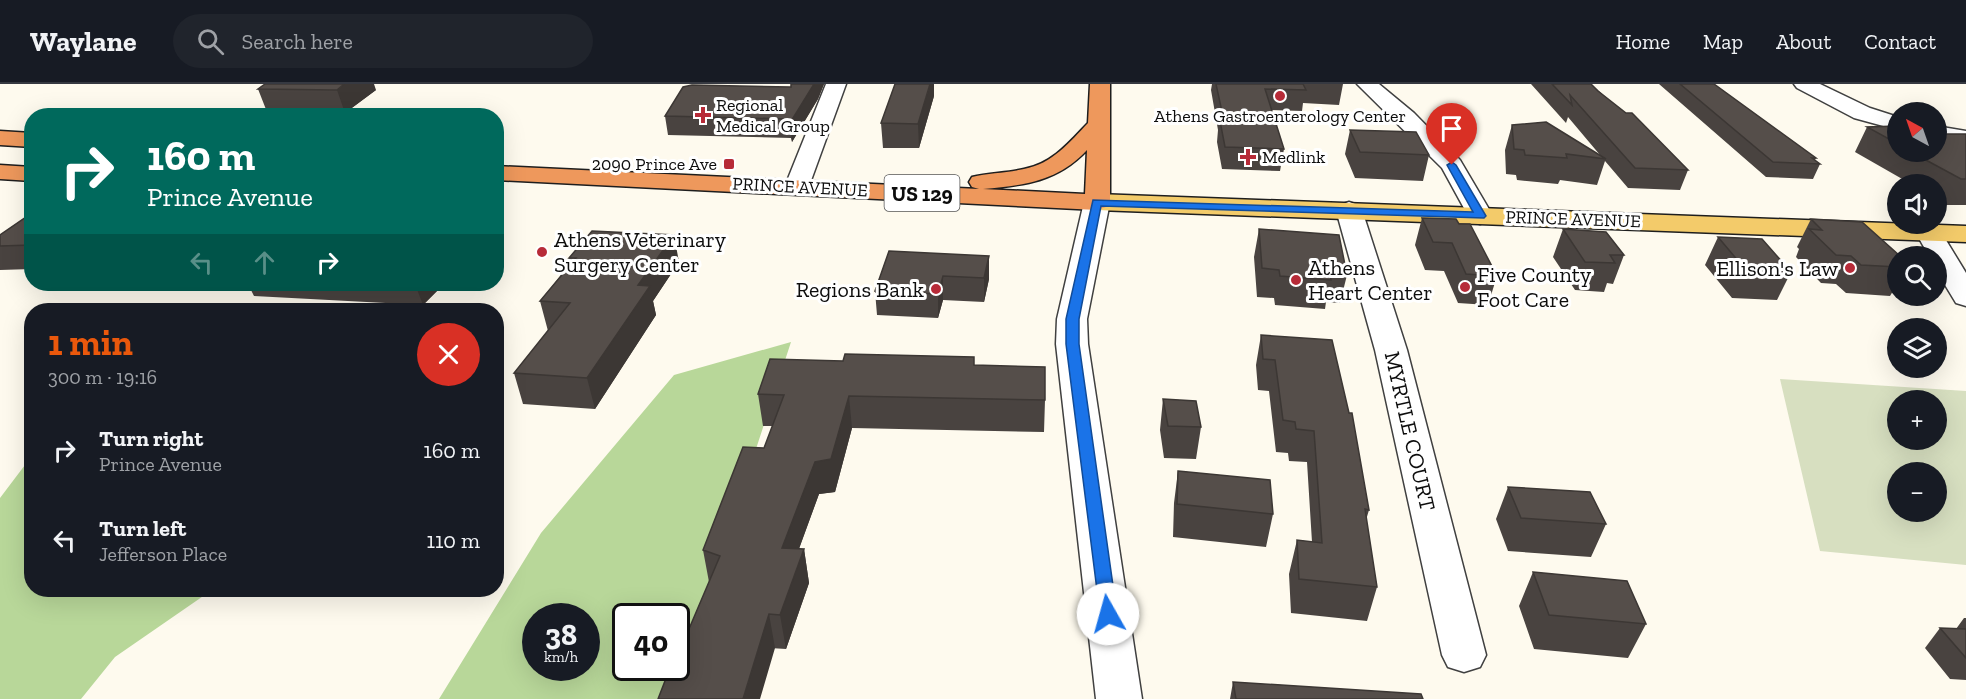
<!DOCTYPE html>
<html lang="en">
<head>
<meta charset="utf-8">
<style>
	:root { --surface:#171b24; --page:#20242c; --text:#f1f3f6; --muted:#9ea1a6; --line:#363941; --accent:#ea580c }
	body { margin:0; font-family:"Zilla Slab",serif; background:var(--page); color:var(--text); height:100vh; display:flex; flex-direction:column; font-size:22px; white-space:nowrap }
	* { box-sizing:border-box; margin:0 }
	p { font-size:20px; color:var(--muted) }
	.icon { flex:none; width:33px; height:33px; fill:none; stroke:currentColor; stroke-width:2; stroke-linecap:round; stroke-linejoin:round }
	.map { position:relative; flex:1; overflow:hidden }
	.side { position:absolute; left:24px; top:219px; width:480px; height:294px; display:flex; flex-direction:column; background:var(--surface); border-radius:24px; box-shadow:0 6px 24px #0002 }
	.side>* { flex:none }
	.top-card { position:absolute; left:24px; top:24px; width:480px; height:183px; border-radius:24px; box-shadow:0 6px 24px #0002; background:#00695c; color:#fff; overflow:hidden }
	.needle { width:39px; rotate:320deg }
	.buttons { position:absolute; left:1887px; top:18px; display:grid; gap:12px }
	.buttons a { display:grid; place-items:center; width:60px; height:60px; border-radius:50%; background:var(--surface); box-shadow:0 6px 24px #0002; font-size:30px }
	.speed { position:absolute; left:522px; top:519px; display:flex; gap:12px; font-size:30px; font-weight:700; text-align:center }
	.speed>* { display:grid; place-content:center; width:78px; height:78px; border-radius:50%; background:var(--surface); box-shadow:0 6px 24px #0002; line-height:1 }
	.speed small { font-size:15px; font-weight:400 }
	.speed .limit { border:3px solid #111; border-radius:9px; background:#fff; color:#111 }
	.pin { position:absolute; display:grid; place-items:center; width:51px; height:51px; color:#fff; margin:-62px -26px; border-radius:50% 50% 50% 0; rotate:-45deg; box-shadow:0 0 6px #0007 }
	.pin .icon { rotate:45deg }
	.me { position:absolute; width:66px; margin:-33px; rotate:353deg; stroke-linejoin:round; filter:drop-shadow(0 0 4px #0008) }
	.turn { display:flex; align-items:center; gap:21px; height:126px; padding:0 24px; font-size:27px }
	.turn .icon { width:78px; height:78px; stroke-width:2.5 }
	.turn b { display:block; font-size:42px; line-height:51px }
	.lanes { display:flex; align-items:center; height:57px; padding:0 24px; background:#0003; justify-content:center; gap:30px; direction:ltr }
	.lanes .off { opacity:.35 }
	.round { display:grid; place-items:center; flex:none; width:63px; height:63px; border-radius:32px; background:var(--page) }
	.headline { display:flex; align-items:center; justify-content:space-between; height:102px; padding:0 24px }
	h1 { font-size:36px; font-weight:700; line-height:45px; color:var(--accent) }
	ul { padding:0; list-style:none }
	li { display:flex; align-items:center; gap:18px; height:90px; padding:0 24px }
	li div { flex:1 }
	li b { display:block; font-size:22px }
	li em { font-style:normal }
	header { display:flex; align-items:center; gap:36px; box-sizing:border-box; height:84px; padding:0 30px; background:var(--surface); border-bottom:2px solid var(--line) }
	header strong { font-size:28px }
	nav { display:flex; gap:33px; margin-inline-start:auto; font-size:21px }
	.search { width:420px; height:54px; background:var(--page); display:flex; align-items:center; gap:15px; box-sizing:border-box; padding:0 21px; border-radius:33px; color:var(--muted); font-size:22px }
	.map>svg:first-child { display:block }
</style>
</head>
<body>
<header>
<strong>Waylane</strong>
<div class="search"><svg class="icon" aria-label="search" viewBox="0 0 24 24"><circle cx="10" cy="10" r="6"/><path d="M15 15l6 6"/></svg>Search here</div>
<nav><a>Home</a><a>Map</a><a>About</a><a>Contact</a></nav>
</header>
<div class="map">
<svg width="1966" height="615" viewBox="0 0 1966 615">
	<rect width="100%" height="100%" fill="#fefaee"/>
	<path fill="#b8d799" fill-rule="evenodd" d="M791,258L674,615H439L541,449L674,291ZM536,532H586V584H536ZM626,532H676V584H626Z
		M31,373L32,506H212L115,573L81,615H0V414Z"/>
	<path fill="#d7dfc0" fill-rule="evenodd" d="M1780,295L1966,307V481L1820,467ZM1936,316V356H1898V316ZM1936,388V428H1898V388Z"/>
	<g fill="none" stroke-linecap="round" stroke-linejoin="round">
		<g stroke="#404040" stroke-width="3">
			<path id="minor" d="M826,0H846L809,102L806,107L797,109L788,107L785,102Z
				M1357,0H1379L1414,29L1460,76L1493,132L1489,137L1480,140L1471,137L1442,84Z
				M1794,0H1820L1870,24L1898,33V46L1854,34L1797,4Z
				M1936,42L1966,47V61L1936,56Z
				M1097,110L1106,113L1110,118L1087,235L1088,260L1142,615H1096L1056,260L1057,235L1084,118L1088,113Z
				M1349,118L1358,121L1362,126L1407,266L1486,571L1480,583L1464,588L1448,583L1442,571L1375,266L1336,126L1340,121Z
				M1929,141L1938,143L1966,189V222L1956,219L1936,186V172H1929L1916,149L1920,143Z"/>
		</g>
		<g stroke="#1e1e1e" stroke-width="3">
			<path id="major" d="M1097,110L1966,142V158L1097,126L1088,123L1084,118L1088,113Z"/>
		</g>
		<g stroke="#1e1e1e" stroke-width="3">
			<path id="highway" d="M1090,0H1110V118L1106,123L1097,126L496,96V82L979,105L972,103L969,98L972,93C989,89 1007,89 1024,85C1052,80 1070,58 1088,39ZM1087,66L1085,110L983,105C1025,101 1057,98 1087,66Z
				M0,47L32,49V63L0,61Z
				M0,81L32,83V97L0,95Z"/>
		</g>
		<use href="#minor" fill="#fff" fill-rule="evenodd"/>
		<use href="#major" fill="#f3cb6a" fill-rule="evenodd"/>
		<use href="#highway" fill="#ee985c" fill-rule="evenodd"/>
	</g>
	<path fill="#494340" d="M791,0H824L818,15L792,58L791,54L668,51L665,32L791,3Z
		M1212,0H1343L1339,21L1303,19L1302,27L1271,26L1284,65L1280,87L1222,85L1217,58L1218,46L1211,6Z
		M1531,0H1591L1688,86L1680,106L1628,104L1605,77L1597,101L1560,96L1558,100L1517,96L1516,91L1506,90L1505,66L1512,41L1600,71L1568,33L1566,39Z
		M1659,0H1714L1816,74L1815,76L1820,80L1813,95L1766,93Z
		M258,5L376,6L345,29L267,28Z
		M934,12L919,64H883L881,39Z
		M1898,42V68H1936L1939,50H1966V121H1946L1936,116V100H1911L1855,68L1867,43Z
		M1350,46L1429,71L1423,97L1355,94L1345,70Z
		M32,129V185L0,186V151Z
		M1422,134L1459,140L1497,192L1488,221L1458,219L1444,187L1425,186L1415,161Z
		M1811,135L1898,172V199L1890,212L1846,209L1836,200L1821,199L1796,173L1799,165L1797,163Z
		M1259,145L1347,191L1340,219L1326,218L1325,225L1275,221L1274,214L1257,213L1254,173Z
		M1563,145L1624,171L1613,200L1607,199L1604,208L1575,206L1553,173Z
		M1718,153L1791,188L1777,216L1732,214L1705,181Z
		M889,167L989,195L984,218L943,216L938,234L877,231L875,207Z
		M569,174L679,178L653,217L656,231L595,325L523,320L514,289L548,247L540,217L570,180Z
		M248,200H444L423,221L254,212Z
		M1261,251L1369,426L1366,436L1377,503L1367,537L1291,529L1289,490L1297,456L1312,458L1307,378L1289,377L1288,369L1276,368L1269,307L1258,306L1256,281Z
		M974,281L1045,316L1044,348L852,344L835,408L819,410L799,465H804L809,499L786,565L683,559L709,498L703,466L764,364L773,342H763L758,310Z
		M1163,315L1201,343L1196,375L1164,374L1160,346Z
		M1178,387L1273,430L1266,463L1173,453L1174,419Z
		M1508,403L1606,440L1591,473L1508,467L1496,435Z
		M1533,488L1646,540L1628,574L1534,565L1519,522Z
		M1964,534H1966V596L1950,595L1925,564L1940,544L1956,545Z
		M1233,598L1423,615H1230Z"/>
	<path fill="#3c3734" d="M344,0H374L376,6L345,29L337,6Z
		M814,0H824L818,15L792,58L790,39Z
		M930,0H934V12L919,64L918,40Z
		M674,151L679,178L653,217L656,231L595,325L587,294L638,201Z
		M989,172V195L984,218V194Z
		M943,192V216L938,234V210Z
		M415,200H444L423,221Z
		M849,312L852,344L835,408L819,410L787,497L782,464L815,378Z
		M804,465L809,499L786,565L780,531Z
		M769,530L775,564L760,615H743Z"/>
	<path fill="#554e4a" stroke="#3c3734" stroke-width="1.5" d="M265,0H344L337,6L258,5Z
		M791,0H814L790,39V35L665,32L683,3L692,1L791,3Z
		M895,0H930L918,40L881,39Z
		M1216,0H1303L1306,6L1265,5L1284,65L1225,63L1220,37H1224Z
		M1552,0H1591L1598,7L1626,29H1632L1688,86L1635,84L1570,11L1572,21Z
		M1680,0H1714L1816,74H1812L1820,80L1773,78Z
		M1546,38L1606,75L1566,70L1567,74L1525,71L1524,66L1514,65L1512,41Z
		M1898,42V60L1867,43Z
		M1350,46L1416,48L1429,71L1360,68Z
		M1936,49L1939,50H1966V95H1961L1911,68H1936Z
		M32,129V161L0,162V151Z
		M1422,134L1456,135L1459,140H1470L1497,192L1466,190L1452,159L1433,158Z
		M1811,135L1862,138L1900,172H1898V183L1861,181L1851,172L1836,171L1809,145L1822,146Z
		M1259,145L1339,151L1347,191L1330,189L1331,196L1280,192L1279,186L1262,184Z
		M1563,145L1606,148L1624,171H1610L1615,179L1585,178Z
		M592,147L674,151L638,201L650,202L587,294L514,289L570,219L540,217L576,174H569Z
		M1718,153L1762,155L1791,188L1745,185Z
		M889,167L989,172L984,194L943,192L938,210L875,207Z
		M1261,251L1332,256L1349,329H1352L1369,426L1365,425L1377,503L1299,495L1297,456L1322,459L1314,347L1296,345L1295,338L1283,336L1275,276L1263,275Z
		M845,270L974,273V281L1045,283V316L849,312L831,375L815,378L782,464L804,465L780,531L769,530L743,615H658L670,584H676V566L680,558L683,559L720,472L703,466L743,363L764,364L784,311L758,310L770,275L843,277Z
		M1163,315L1196,317L1201,343L1168,342Z
		M1178,387L1270,396L1273,430L1177,420Z
		M1508,403L1590,408L1606,440L1521,434Z
		M1533,488L1627,497L1646,540L1549,531Z
		M1940,544L1966,545V574Z
		M1233,598L1421,610L1423,615H1236Z"/>
	<path fill="#1a73e8" stroke="#114b97" stroke-width="1.5" d="M1452,78L1456,81L1486,132L1484,134L1101,122L1079,235V260L1117,530L1115,535L1108,537L1102,535L1100,530L1066,260V235L1093,116L1473,128L1447,81Z"/>
	<g fill="#b72b38" stroke="#fff" stroke-width="2">
		<circle cx="1280" cy="12" r="6"/>
		<path d="M700 22h6v6h6v6h-6v6h-6v-6h-6v-6h6z"/>
		<path d="M1245 64h6v6h6v6h-6v6h-6v-6h-6v-6h6z"/>
		<rect x="723" y="74" width="12" height="12" rx="3"/>
		<circle cx="542" cy="168" r="6"/>
		<circle cx="1850" cy="184" r="6"/>
		<circle cx="1296" cy="196" r="6"/>
		<circle cx="1465" cy="203" r="6"/>
		<circle cx="936" cy="205" r="6"/>
	</g>
	<g text-anchor="middle" dominant-baseline="central" stroke-width="6" stroke-linejoin="round" paint-order="stroke">
		<g font-size="18" fill="#0d0d0d" stroke="#fff" text-anchor="start">
			<text x="716" y="21">Regional<tspan x="716" dy="21">Medical Group</tspan></text>
			<text x="1280" y="32" text-anchor="middle">Athens Gastroenterology Center</text>
			<text x="1262" y="73">Medlink</text>
			<text x="717" y="80" text-anchor="end">2090 Prince Ave</text>
		</g>
		<g font-size="18" fill="#0d0d0d" stroke="#fff">
			<text transform="translate(800 103) rotate(3)">PRINCE AVENUE</text>
			<text transform="translate(1573 135) rotate(2)">PRINCE AVENUE</text>
		</g>
		<rect fill="#fff" stroke="#565656" stroke-width="1.5" x="884.5" y="91" width="75" height="36" rx="4.5"/>
		<g font-size="21" font-weight="bold" fill="#0d0d0d">
			<text x="922" y="109">US 129</text>
		</g>
		<g font-size="22" fill="#0d0d0d" stroke="#fff" text-anchor="start">
			<text x="554" y="155">Athens Veterinary<tspan x="554" dy="25">Surgery Center</tspan></text>
			<text x="1308" y="183">Athens<tspan x="1308" dy="25">Heart Center</tspan></text>
			<text x="1838" y="184" text-anchor="end">Ellison's Law</text>
			<text x="1477" y="190">Five County<tspan x="1477" dy="25">Foot Care</tspan></text>
			<text x="924" y="205" text-anchor="end">Regions Bank</text>
		</g>
		<g font-size="22" fill="#0d0d0d" stroke="#fff">
			<text transform="translate(1410 347) rotate(77)">MYRTLE COURT</text>
		</g>
	</g>
</svg>
<div class="buttons">
<a><svg class="needle" viewBox="-14 -14 28 28"><path d="M0-13l5 13h-10z" fill="#e53935"/><path d="M0 13l5-13h-10z" fill="#9ea1a6"/></svg></a>
<a><svg class="icon" aria-label="sound" viewBox="0 0 24 24"><path d="M4 9h4l5-4v14l-5-4H4zM17 9q2 3 0 6"/></svg></a>
<a><svg class="icon" aria-label="search" viewBox="0 0 24 24"><circle cx="10" cy="10" r="6"/><path d="M15 15l6 6"/></svg></a>
<a><svg class="icon" aria-label="layers" viewBox="0 0 24 24"><path d="M12 4l9 5-9 5-9-5zM3 14l9 5 9-5"/></svg></a>
<a>+</a>
<a>−</a>
</div>
<div class="speed"><div>38<small>km/h</small></div><div class="limit">40</div></div>
<div class="pin" style="left:1452px;top:81px;background:#d93025"><svg class="icon" aria-label="arrive" viewBox="0 0 24 24"><path d="M6 21V4h12l-3 4 3 4H6"/></svg></div>
<svg class="me" style="left:1108px;top:530px" viewBox="-20 -20 40 40"><circle r="19" fill="#fff"/><path d="M0-13L10 11 0 6-10 11z" fill="#1a73e8"/></svg>
<div class="top-card">
<div class="turn"><svg class="icon" aria-label="right" viewBox="0 0 24 24"><path d="M7 20v-9h11M14 6l5 5-5 5"/></svg><div><b>160 m</b>Prince Avenue</div></div>
<div class="lanes"><svg class="icon off" aria-label="left" viewBox="0 0 24 24"><path d="M17 20v-9H6M10 6l-5 5 5 5"/></svg><svg class="icon off" aria-label="ahead" viewBox="0 0 24 24"><path d="M12 20V5M6 11l6-6 6 6"/></svg><svg class="icon" aria-label="right" viewBox="0 0 24 24"><path d="M7 20v-9h11M14 6l5 5-5 5"/></svg></div>
</div>
<section class="side">
<div class="headline"><div><h1>1 min</h1><p>300 m · 19:16</p></div><a class="round" style="background:#d93025;color:#fff"><svg class="icon" aria-label="close" viewBox="0 0 24 24"><path d="M6 6l12 12M18 6L6 18"/></svg></a></div>
<ul>
<li><svg class="icon" aria-label="right" viewBox="0 0 24 24"><path d="M7 20v-9h11M14 6l5 5-5 5"/></svg><div><b>Turn right</b><p>Prince Avenue</p></div><em>160 m</em></li>
<li><svg class="icon" aria-label="left" viewBox="0 0 24 24"><path d="M17 20v-9H6M10 6l-5 5 5 5"/></svg><div><b>Turn left</b><p>Jefferson Place</p></div><em>110 m</em></li>
</ul>
</section>
</div>
</body>
</html>
